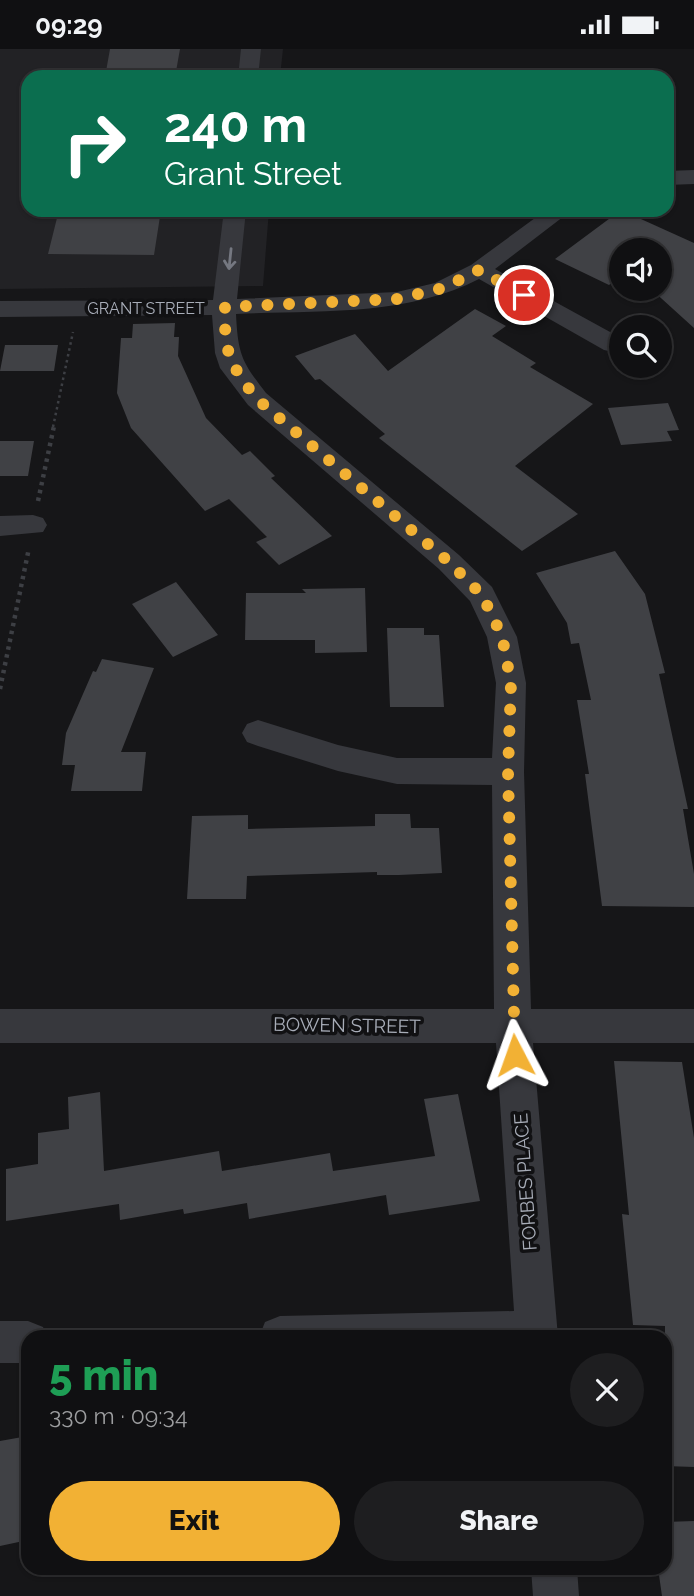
<!DOCTYPE html>
<html lang="en">
<head>
<meta charset="utf-8">
<style>
	:root { --surface:#101012; --page:#1e1e20; --text:#f1f3f6; --muted:#9c9d9f; --line:#303032; --accent:#f2b134 }
	body { margin:0; font-family:Raleway,sans-serif; background:var(--page); color:var(--text); height:100vh; display:flex; flex-direction:column; font-size:26px; white-space:nowrap }
	* { box-sizing:border-box; margin:0 }
	p { font-size:23px; color:var(--muted) }
	.icon { flex:none; width:38px; height:38px; fill:none; stroke:currentColor; stroke-width:2; stroke-linecap:round; stroke-linejoin:round }
	.map { position:relative; flex:1; overflow:hidden }
	.side { position:absolute; left:21px; top:1281px; width:651px; height:245px; display:flex; flex-direction:column; background:var(--surface); border-radius:21px; box-shadow:0 2px 5px #0004,0 0 0 2px var(--line) }
	.side>* { flex:none }
	.guide { position:absolute; left:21px; top:21px; width:653px; height:147px; border-radius:21px; box-shadow:0 2px 5px #0004,0 0 0 2px var(--line); background:#0b6e4f; color:#fff; overflow:hidden }
	.buttons { position:absolute; left:609px; top:189px; display:grid; gap:14px }
	.buttons a { display:grid; place-items:center; width:63px; height:63px; border-radius:50%; background:var(--surface); box-shadow:0 2px 5px #0004,0 0 0 2px var(--line); font-size:35px }
	.pin { position:absolute; display:grid; place-items:center; width:60px; height:60px; color:#fff; margin:-30px; border:4px solid #fff; border-radius:50%; box-shadow:0 2px 7px #0007 }
	.me { position:absolute; width:77px; margin:-38px; rotate:356deg; stroke-linejoin:round; filter:drop-shadow(0 0 5px #0008) }
	.turn { display:flex; align-items:center; gap:24px; height:147px; padding:0 28px; font-size:32px }
	.turn .icon { width:91px; height:91px; stroke-width:2.5 }
	.turn b { display:block; font-size:49px; line-height:60px }
	.round { display:grid; place-items:center; flex:none; width:74px; height:74px; border-radius:37px; background:var(--page) }
	.summary { display:flex; align-items:center; justify-content:space-between; height:119px; padding:0 28px }
	h1 { font-size:42px; font-weight:800; line-height:52px; color:#1e9e55 }
	.cta { display:flex; gap:14px; margin-top:auto; padding:14px 28px }
	.cta a { flex:1; height:80px; border-radius:42px; background:var(--accent); color:#111; font-size:28px; font-weight:800; line-height:80px; text-align:center }
	.cta a+a { background:var(--page); color:var(--text) }
	.status { display:flex; justify-content:space-between; align-items:center; height:49px; padding:0 35px; background:var(--surface); direction:ltr }
	.status svg { height:19px; fill:currentColor }
	.map>svg:first-child { display:block }
</style>
</head>
<body>
<div class="status"><b>09:29</b><svg viewBox="0 0 49 12"><path d="M0 12V9h3v3zM5 12V6h3v6zM10 12V3h3v9zM15 12V0h3v12zM26 1h20v11H26zM47 4h2v5h-2z"/></svg></div>
<div class="map">
<svg width="694" height="1547" viewBox="0 0 694 1547">
	<rect width="100%" height="100%" fill="#161618"/>
	<path fill="#222225" d="M0,0H283L280,28H28V161H269L263,237L0,240Z"/>
	<path fill="#404145" d="M110,0H180L175,28H105Z
		M59,161H161L154,206L48,205Z
		M621,161L694,194V279L651,240H660V201H621V226L609,236L555,210Z
		M475,260L506,277L492,287L536,314L530,318L593,355L515,417L578,465L522,502L379,389L385,385L320,330L315,331L295,307L355,285L388,322Z
		M175,274L174,288H179L178,307L206,369L242,406L250,402L275,427L271,429L332,487L279,516L256,493L267,488L229,450L205,462L131,379L117,344L121,289H132L133,275Z
		M5,296H58L54,322H0Z
		M668,354L679,381L667,382L672,392L621,396L608,359Z
		M0,392H34L28,427H0Z
		M615,502L645,545L665,624L659,625L688,760H683L694,825V858L602,857L585,725H589L577,651H591L579,594L571,595L567,574L536,524Z
		M176,533L218,586L173,608L132,555Z
		M365,539L367,603L315,604V591H245L246,544H306L302,540Z
		M387,579H424V586H439L444,658H390Z
		M102,610L154,619L121,703H146L142,742H71L75,716H62L66,684L93,622L96,623Z
		M375,765H410L411,779H439L442,824L399,826H377V823L247,827L246,850H187L192,767L248,766V780L375,777Z
		M614,1012L682,1013L694,1089V1418L665,1417V1277L633,1276L622,1165L629,1166Z
		M100,1043L104,1122L219,1102L222,1122L330,1104L333,1122L435,1107L424,1050L458,1045L480,1152L389,1166L386,1146L249,1170L247,1154L184,1165L183,1160L120,1171L119,1155L6,1172V1120L38,1115V1084L69,1080L68,1048Z
		M28,1387V1491L0,1497V1392Z
		M694,1472V1547H662L658,1519H665V1473Z"/>
	<g fill="none" stroke-linecap="round" stroke-linejoin="round">
		<path stroke="#3d3f44" stroke-width="2.5" stroke-dasharray="2.5 3.5" stroke-linecap="butt" d="M53,378L73,283"/>
		<path stroke="#3d3f44" stroke-width="4.5" stroke-dasharray="3.5 4.5" stroke-linecap="butt" d="M38,452L54,377
			M0,640L29,499"/>
		<path fill="#37383d" fill-rule="evenodd" d="M241,0H261L258,28H238Z
			M694,121V135L667,136V122Z
			M224,161H246L237,250L397,243L435,234L471,216L546,161H572L495,220L621,289V301L613,303L604,301L479,230C405,268 317,261 236,265C238,306 242,313 266,344L459,506L492,538L517,588L526,634L524,723L531,960H694V994H533L558,1288H259L265,1273L280,1267L514,1262L496,994H0V960H494L492,736L397,735L338,722L258,697L247,693L242,684L247,675L258,671L338,696L397,709H492L496,634L487,588L470,552L439,520L248,356L220,319L215,304L212,266L0,268V252L213,251Z
			M33,466L43,469L47,476L43,483L0,487V467Z
			M0,1272H28L43,1278L47,1288H28V1314H0Z
			M531,1519H577L579,1547H533Z"/>
	</g>
	<defs><path id="oneway-shaft" d="M-6 0H5M1.5-3L5.5 0L1.5 3" fill="none" stroke-width="1.6" stroke-linecap="round" stroke-linejoin="round" transform="scale(1.75)"/></defs>
	<use stroke="#757881" href="#oneway-shaft" transform="translate(230 210) rotate(96)"/>
	<g fill="none" stroke-linecap="round" stroke-linejoin="round">
		<path stroke="#f2b134" stroke-width="12" stroke-dasharray="0 21.6" d="M515,1006L508,723L511,634L502,587L482,546L449,513L257,350C229,314 224,304 225,258L397,250L443,239L479,221L524,246"/>
	</g>
	<g text-anchor="middle" dominant-baseline="central" stroke-width="7" stroke-linejoin="round" paint-order="stroke">
		<g font-size="16" fill="#a8adb8" stroke="#111113">
			<text x="146" y="259">GRANT STREET</text>
		</g>
		<g font-size="19" fill="#a8adb8" stroke="#111113">
			<text transform="translate(347 976) rotate(1)">BOWEN STREET</text>
			<text transform="translate(525 1133) rotate(-94)">FORBES PLACE</text>
		</g>
	</g>
</svg>
<div class="buttons">
<a><svg class="icon" aria-label="sound" viewBox="0 0 24 24"><path d="M4 9h4l5-4v14l-5-4H4zM17 9q2 3 0 6"/></svg></a>
<a><svg class="icon" aria-label="search" viewBox="0 0 24 24"><circle cx="10" cy="10" r="6"/><path d="M15 15l6 6"/></svg></a>
</div>
<div class="pin" style="left:524px;top:246px;background:#d93025"><svg class="icon" aria-label="arrive" viewBox="0 0 24 24"><path d="M6 21V4h12l-3 4 3 4H6"/></svg></div>
<svg class="me" style="left:515px;top:1006px" viewBox="-20 -20 40 40"><path d="M0-17L14 15 0 8-14 15z" fill="#f2b134" stroke="#fff" stroke-width="4"/></svg>
<div class="guide">
<div class="turn"><svg class="icon" aria-label="right" viewBox="0 0 24 24"><path d="M7 20v-9h11M14 6l5 5-5 5"/></svg><div><b>240 m</b>Grant Street</div></div>
</div>
<section class="side">
<div class="summary"><div><h1>5 min</h1><p>330 m · 09:34</p></div><a class="round"><svg class="icon" aria-label="close" viewBox="0 0 24 24"><path d="M6 6l12 12M18 6L6 18"/></svg></a></div>
<div class="cta"><a>Exit</a><a>Share</a></div>
</section>
</div>
</body>
</html>
